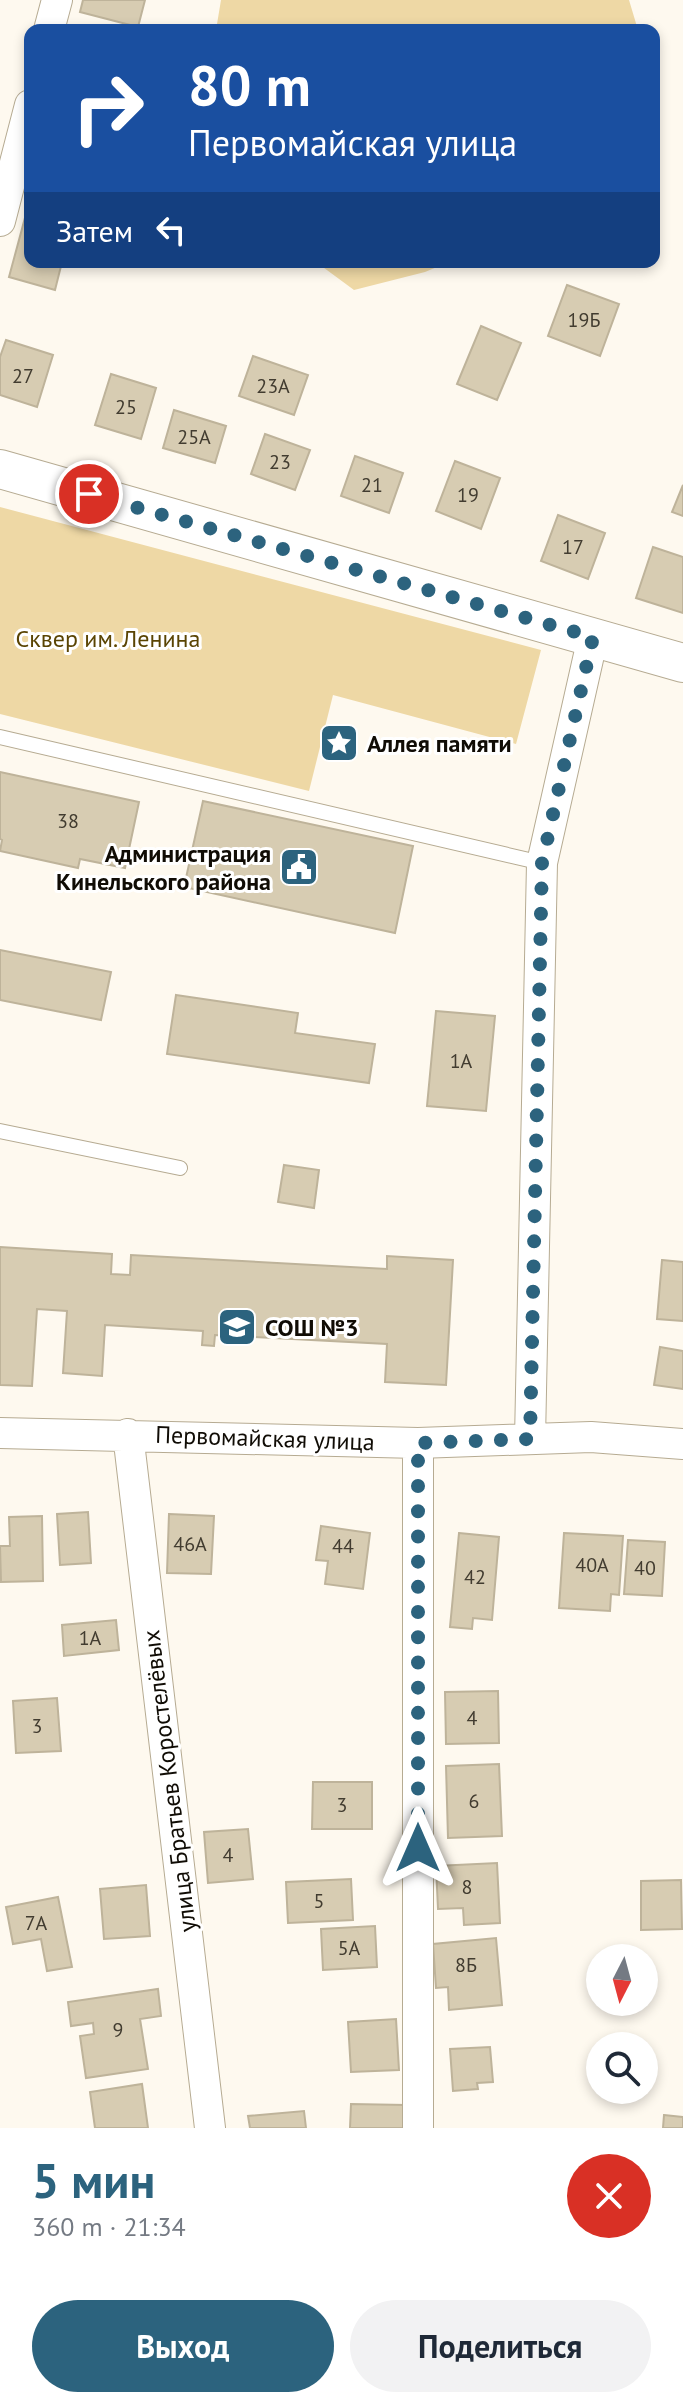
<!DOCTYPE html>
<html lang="ru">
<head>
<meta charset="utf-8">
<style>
	:root { --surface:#fff; --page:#f2f2f3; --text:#1f2937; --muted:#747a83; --accent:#2c637e }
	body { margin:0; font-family:"PT Sans",sans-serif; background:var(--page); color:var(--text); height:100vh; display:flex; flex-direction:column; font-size:30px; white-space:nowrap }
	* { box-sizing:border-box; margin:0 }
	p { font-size:26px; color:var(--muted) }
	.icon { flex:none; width:44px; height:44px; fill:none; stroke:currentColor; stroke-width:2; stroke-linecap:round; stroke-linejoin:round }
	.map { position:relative; height:2128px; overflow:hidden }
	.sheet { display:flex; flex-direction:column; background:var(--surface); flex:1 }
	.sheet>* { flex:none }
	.top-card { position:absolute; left:24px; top:24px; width:636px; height:244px; border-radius:16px; box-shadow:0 4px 12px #0003; background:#1a4fa0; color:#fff; overflow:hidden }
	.needle { width:52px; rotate:186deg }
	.fabs { position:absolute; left:586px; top:1944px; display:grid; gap:16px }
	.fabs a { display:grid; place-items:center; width:72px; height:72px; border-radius:50%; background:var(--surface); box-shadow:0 4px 12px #0003; font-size:40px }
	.pin { position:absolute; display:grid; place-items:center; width:68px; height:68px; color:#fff; margin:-34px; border:4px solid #fff; border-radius:50%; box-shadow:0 2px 8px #0007 }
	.me { position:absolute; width:88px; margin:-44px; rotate:0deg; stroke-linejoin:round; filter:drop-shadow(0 0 6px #0008) }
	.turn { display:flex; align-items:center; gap:28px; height:168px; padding:0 32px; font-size:36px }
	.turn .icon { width:104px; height:104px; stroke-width:2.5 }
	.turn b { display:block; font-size:56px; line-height:68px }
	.then { display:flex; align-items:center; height:76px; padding:0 32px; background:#0003; gap:16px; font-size:30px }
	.round { display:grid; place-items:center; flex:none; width:84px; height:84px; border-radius:42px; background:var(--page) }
	.summary { display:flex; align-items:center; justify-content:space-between; height:136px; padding:0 32px }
	h1 { font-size:48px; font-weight:800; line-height:60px; color:var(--accent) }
	.primary-button { display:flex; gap:16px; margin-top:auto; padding:16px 32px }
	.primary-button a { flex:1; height:92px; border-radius:48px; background:var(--accent); color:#fff; font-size:32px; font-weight:800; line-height:92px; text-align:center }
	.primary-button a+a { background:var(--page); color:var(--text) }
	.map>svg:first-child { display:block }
</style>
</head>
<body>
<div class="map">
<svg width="683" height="2128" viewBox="0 0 683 2128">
	<rect width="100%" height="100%" fill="#fef9ef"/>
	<path fill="#eed8a5" d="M221,0H629L638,30H216Z
		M316,262H449L425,272L354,290Z
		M0,507L541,650L516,744L333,695L309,791L0,714Z"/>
	<path fill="#d7ccb2" stroke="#beb39a" stroke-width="2" d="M83,0H145L138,27L80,12Z
		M26,214L30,216V262H62L55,290L9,277Z
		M567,285L619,304L600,356L548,336Z
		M481,326L521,343L497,400L457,384Z
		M6,340L53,355L37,407L0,395V357Z
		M253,356L308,375L294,415L239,396Z
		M111,374L156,388L141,439L95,425Z
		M174,410L226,426L215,463L163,448Z
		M265,434L310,450L295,490L251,474Z
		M355,456L403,473L389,513L341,496Z
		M455,461L500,478L481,529L436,511Z
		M683,485V516L672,512Z
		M558,515L605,533L588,579L541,561Z
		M653,547L683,557V613L636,598Z
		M0,772L139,802L125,868L80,859L78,868L0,851L2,840L0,839Z
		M203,801L413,846L395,933L184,887Z
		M0,950L111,972L101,1020L0,1000Z
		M176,995L298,1013L295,1033L375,1044L369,1083L167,1054Z
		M436,1011L495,1016L486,1111L427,1106Z
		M284,1165L319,1170L314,1208L278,1202Z
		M0,1247L112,1254L111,1274L130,1275L131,1255L387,1269V1256L453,1260L446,1385L385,1382L387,1344L215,1335L214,1346L202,1345L203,1331L105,1325L102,1376L63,1373L67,1311L37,1309L32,1386L0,1385Z
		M662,1260L683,1262V1321L657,1319Z
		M660,1347L683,1351V1389L654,1385Z
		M88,1512L91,1563L60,1565L57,1514Z
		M169,1514L214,1516L211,1574L167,1573Z
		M42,1516L43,1581L1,1582L0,1546H10L9,1517Z
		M321,1526L370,1533L363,1589L325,1584L328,1561L316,1560Z
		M459,1533L499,1537L492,1620L473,1618L472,1629L450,1627Z
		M564,1533L623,1536L619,1595L611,1594L610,1611L559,1608Z
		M628,1540L665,1542L662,1596L624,1594Z
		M116,1620L119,1650L64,1656L62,1625Z
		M498,1691L499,1743L446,1744L445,1692Z
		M57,1698L61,1751L16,1753L13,1701Z
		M499,1764L502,1836L448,1838L446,1766Z
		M313,1782H372V1829H312Z
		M248,1829L253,1879L208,1883L204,1832Z
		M497,1863L500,1923L464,1925L463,1908L438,1909L436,1866Z
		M351,1879L353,1920L288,1923L286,1882Z
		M681,1880L682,1929L641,1930V1881Z
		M146,1885L150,1936L104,1939L100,1889Z
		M58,1897L72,1967L47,1971L41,1939L13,1944L6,1907Z
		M375,1926L377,1967L323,1970L321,1929Z
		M496,1938L502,2005L449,2010L448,1987L436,1988L433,1944Z
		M158,1989L161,2016L140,2019L148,2069L86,2078L80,2036L94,2034L93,2023L71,2026L68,2002Z
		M396,2019L399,2070L351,2072L348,2022Z
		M490,2047L493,2082L477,2083L478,2089L453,2091L450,2049Z
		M142,2084L148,2128H95L90,2092Z
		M351,2104L406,2105V2128H350Z
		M304,2111L306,2128H250L248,2116Z
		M664,2115L683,2117V2128H663Z"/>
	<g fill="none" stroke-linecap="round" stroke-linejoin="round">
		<g stroke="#b6ab92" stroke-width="16">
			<path id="service" d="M0,737L542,863
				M0,1131L180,1168"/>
		</g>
		<g stroke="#b6ab92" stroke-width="32">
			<path id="minor" d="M49,30L57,0
				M0,221L30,105
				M0,1433L418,1443L591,1437L683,1444
				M128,1434L210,2128
				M530,1439L542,863L593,637
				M418,1443V2128"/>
		</g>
		<g stroke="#b6ab92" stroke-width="40">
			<path id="tertiary" d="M0,469L683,663"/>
		</g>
		<use href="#service" stroke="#fff" stroke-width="14"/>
		<use href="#minor" stroke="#fff" stroke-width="30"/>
		<use href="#tertiary" stroke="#fff" stroke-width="38"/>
	</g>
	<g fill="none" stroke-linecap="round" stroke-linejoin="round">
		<path stroke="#2c637e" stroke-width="14" stroke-dasharray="0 25.2" d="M89,494L593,637L542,863L530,1439L418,1443V1848"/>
	</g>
	<defs>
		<g id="sight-square" transform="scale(2)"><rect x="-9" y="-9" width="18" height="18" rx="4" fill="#2c637e" stroke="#fff"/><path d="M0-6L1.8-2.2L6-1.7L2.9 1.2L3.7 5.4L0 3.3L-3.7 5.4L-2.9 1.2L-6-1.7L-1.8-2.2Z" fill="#fff"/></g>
		<g id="civic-square" transform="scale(2)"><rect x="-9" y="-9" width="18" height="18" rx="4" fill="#2c637e" stroke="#fff"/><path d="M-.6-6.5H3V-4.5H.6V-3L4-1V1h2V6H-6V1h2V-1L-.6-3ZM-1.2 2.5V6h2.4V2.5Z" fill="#fff"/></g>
		<g id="school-square" transform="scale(2)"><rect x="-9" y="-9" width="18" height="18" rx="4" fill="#2c637e" stroke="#fff"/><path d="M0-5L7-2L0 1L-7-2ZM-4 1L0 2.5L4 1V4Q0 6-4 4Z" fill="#fff"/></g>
	</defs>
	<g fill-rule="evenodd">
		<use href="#sight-square" x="339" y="743"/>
		<use href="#civic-square" x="299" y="867"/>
		<use href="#school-square" x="237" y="1327"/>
	</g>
	<g text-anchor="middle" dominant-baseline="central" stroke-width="6" stroke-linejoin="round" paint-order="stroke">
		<g font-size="20" fill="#423c30">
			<text x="584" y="320">19Б</text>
			<text x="23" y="376">27</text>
			<text x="273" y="386">23А</text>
			<text x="126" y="407">25</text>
			<text x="194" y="437">25А</text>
			<text x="280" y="462">23</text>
			<text x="372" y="485">21</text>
			<text x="468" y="495">19</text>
			<text x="573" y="547">17</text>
			<text x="68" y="821">38</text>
			<text x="461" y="1061">1А</text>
			<text x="190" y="1544">46А</text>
			<text x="343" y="1546">44</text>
			<text x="592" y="1565">40А</text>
			<text x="645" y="1568">40</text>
			<text x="475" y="1577">42</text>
			<text x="90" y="1638">1А</text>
			<text x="472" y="1718">4</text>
			<text x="37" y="1726">3</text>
			<text x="474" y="1801">6</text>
			<text x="342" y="1805">3</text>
			<text x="228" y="1855">4</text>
			<text x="467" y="1887">8</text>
			<text x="319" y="1901">5</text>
			<text x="36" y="1923">7А</text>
			<text x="349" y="1948">5А</text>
			<text x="466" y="1965">8Б</text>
			<text x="118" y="2030">9</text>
		</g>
		<g font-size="24" fill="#5a4403" stroke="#fff">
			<text x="108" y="638">Сквер им. Ленина</text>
		</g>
		<g font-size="24" font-weight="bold" fill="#100c05" stroke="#fff" text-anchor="start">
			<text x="367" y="743">Аллея памяти</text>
			<text x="271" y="853" text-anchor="end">Администрация<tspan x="271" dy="28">Кинельского района</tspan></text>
			<text x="265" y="1327">СОШ №3</text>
		</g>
		<g font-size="24" fill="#100c05" stroke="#fff">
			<text transform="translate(265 1438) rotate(2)">Первомайская улица</text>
			<text transform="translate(169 1781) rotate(-97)">улица Братьев Коростелёвых</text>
		</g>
	</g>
</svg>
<div class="fabs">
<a><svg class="needle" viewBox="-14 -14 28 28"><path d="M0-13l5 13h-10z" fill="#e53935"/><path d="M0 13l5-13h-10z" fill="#747a83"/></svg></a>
<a><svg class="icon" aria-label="search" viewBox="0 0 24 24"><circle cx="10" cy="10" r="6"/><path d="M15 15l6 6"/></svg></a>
</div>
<div class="pin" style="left:89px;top:494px;background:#d93025"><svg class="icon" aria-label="arrive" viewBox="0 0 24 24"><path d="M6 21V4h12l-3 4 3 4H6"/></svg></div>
<svg class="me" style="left:418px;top:1848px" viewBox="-20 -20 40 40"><path d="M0-17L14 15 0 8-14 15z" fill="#2c637e" stroke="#fff" stroke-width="4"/></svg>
<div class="top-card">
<div class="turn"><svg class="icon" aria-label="right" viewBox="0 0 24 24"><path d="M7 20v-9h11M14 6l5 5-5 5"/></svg><div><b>80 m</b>Первомайская улица</div></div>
<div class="then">Затем<svg class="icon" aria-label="left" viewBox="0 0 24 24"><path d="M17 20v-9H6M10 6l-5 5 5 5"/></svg></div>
</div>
</div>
<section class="sheet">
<div class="summary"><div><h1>5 мин</h1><p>360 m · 21:34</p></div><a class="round" style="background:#d93025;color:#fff"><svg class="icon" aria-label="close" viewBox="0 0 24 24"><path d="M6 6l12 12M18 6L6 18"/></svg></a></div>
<div class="primary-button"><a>Выход</a><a>Поделиться</a></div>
</section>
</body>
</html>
